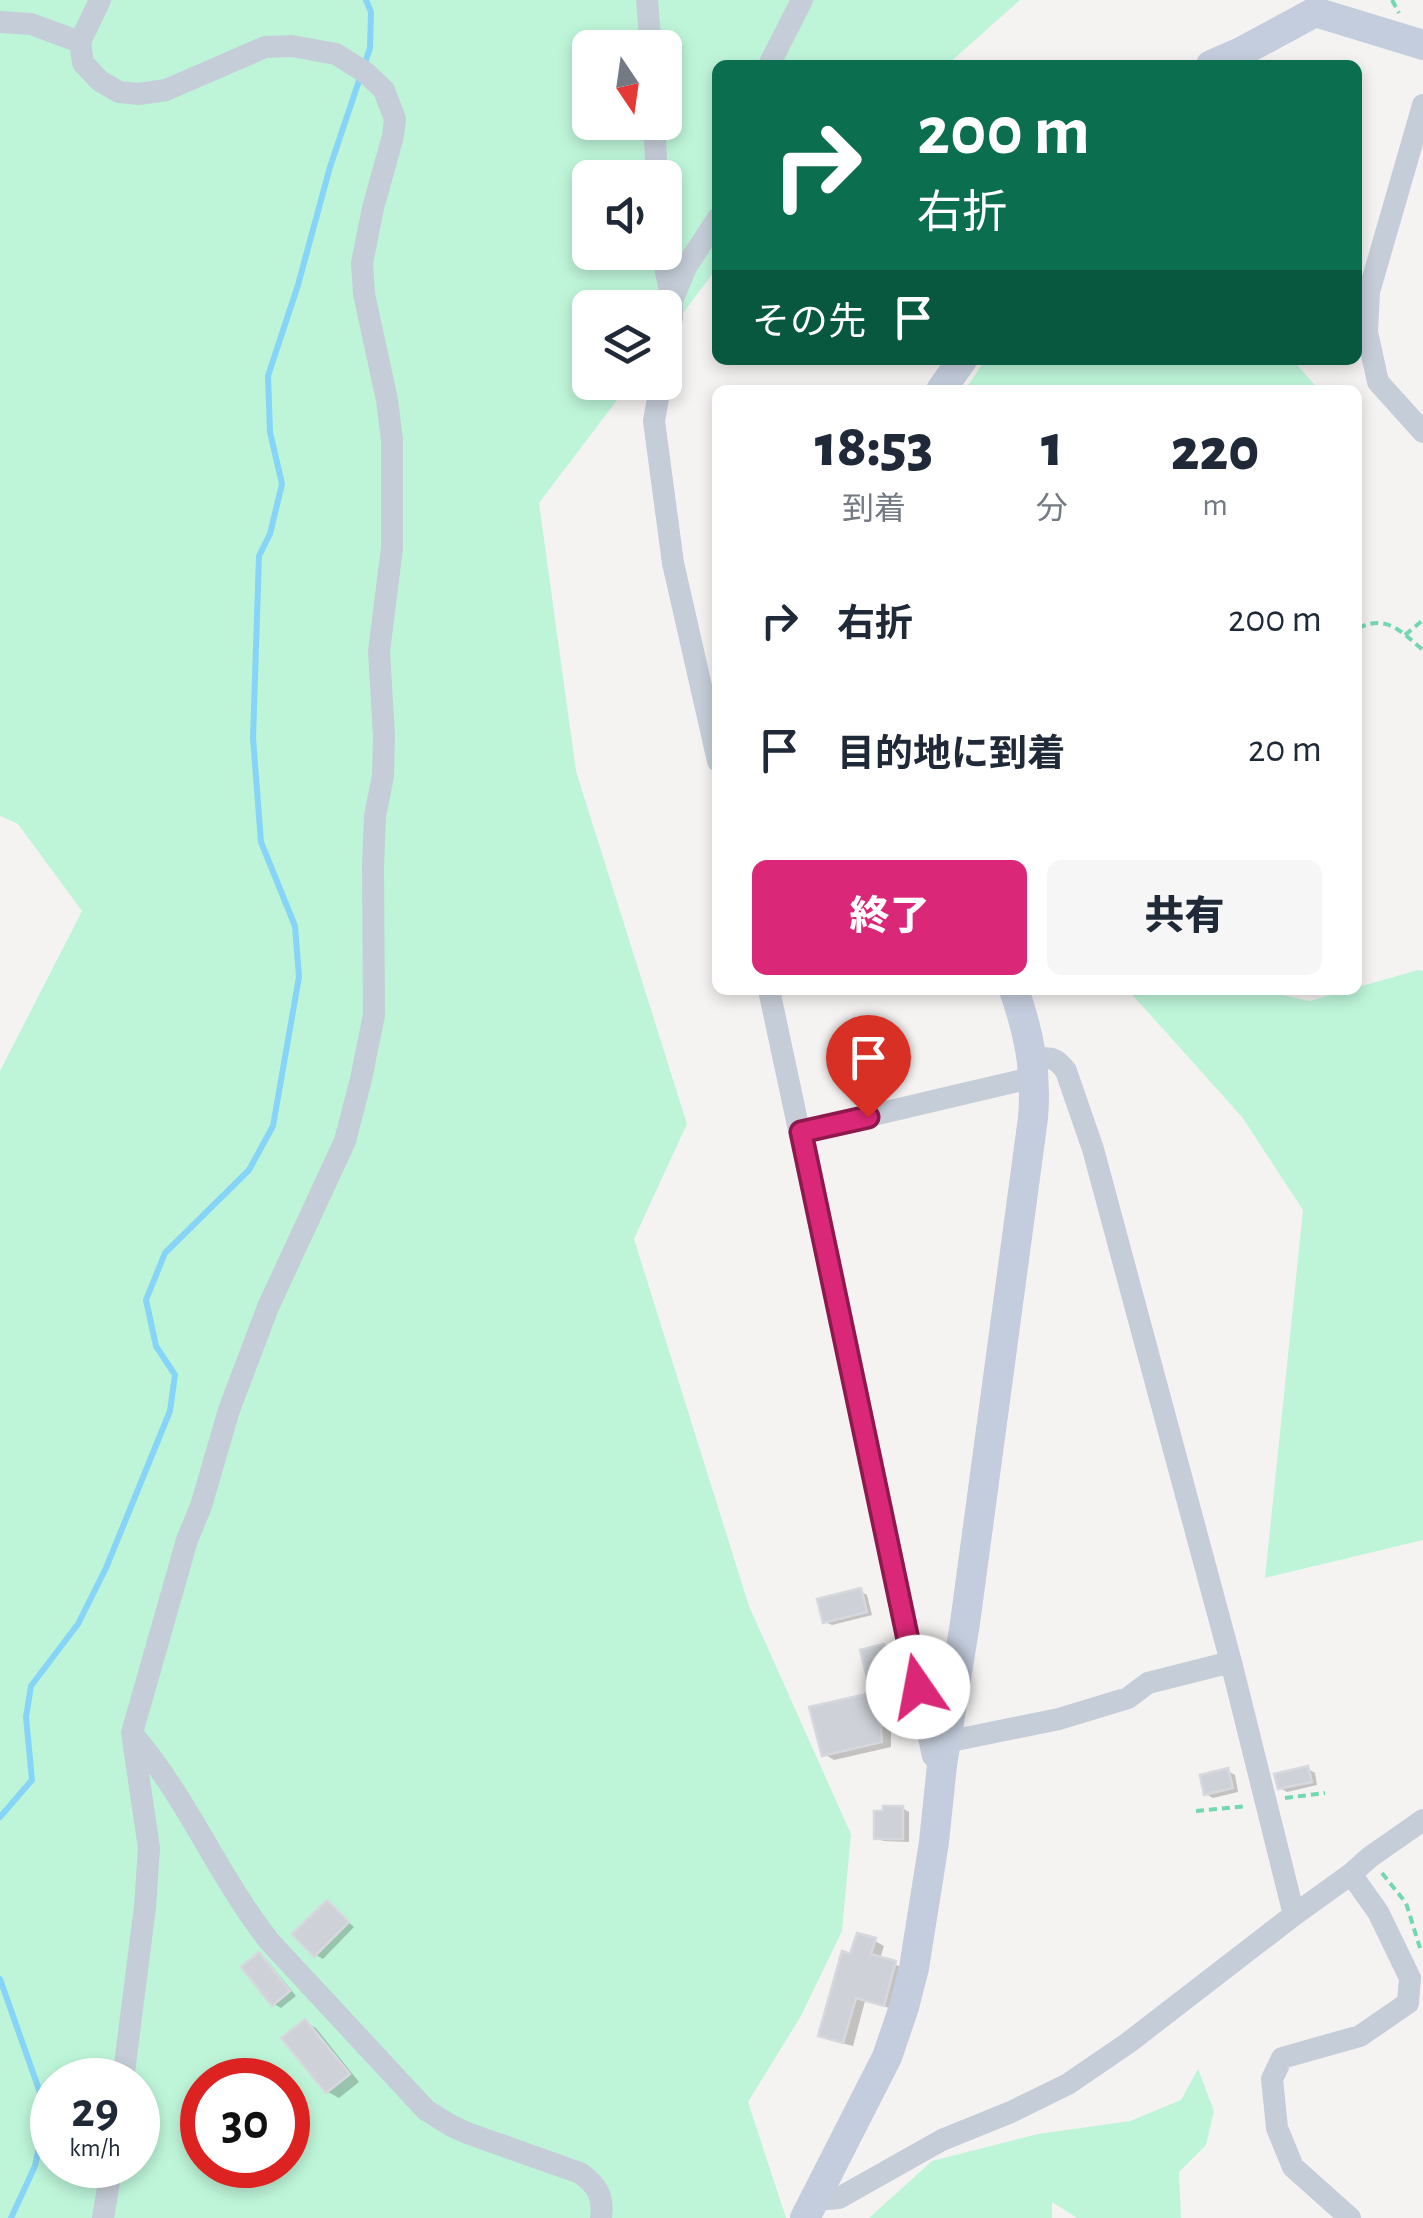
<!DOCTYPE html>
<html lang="ja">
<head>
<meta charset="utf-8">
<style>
	:root { --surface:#fff; --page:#f6f6f7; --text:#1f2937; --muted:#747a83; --accent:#db2777 }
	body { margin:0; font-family:"Alegreya Sans","Noto Sans JP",sans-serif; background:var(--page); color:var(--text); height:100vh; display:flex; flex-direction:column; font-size:38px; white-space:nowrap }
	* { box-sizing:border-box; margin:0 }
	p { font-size:32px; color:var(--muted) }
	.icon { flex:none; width:55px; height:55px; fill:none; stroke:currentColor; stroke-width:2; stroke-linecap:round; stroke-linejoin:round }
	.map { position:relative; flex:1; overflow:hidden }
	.side { position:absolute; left:712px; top:385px; width:650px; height:610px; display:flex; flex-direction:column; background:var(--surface); border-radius:15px; box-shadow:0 5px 15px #0003 }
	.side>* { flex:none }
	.guide { position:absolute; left:712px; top:60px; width:650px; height:305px; border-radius:15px; box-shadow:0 5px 15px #0003; background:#0b6e4f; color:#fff; overflow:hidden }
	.needle { width:65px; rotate:167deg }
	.buttons { position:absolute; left:572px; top:30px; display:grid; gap:20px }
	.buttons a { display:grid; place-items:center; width:110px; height:110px; border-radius:15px; background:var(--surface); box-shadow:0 5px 15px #0003; font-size:50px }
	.speed { position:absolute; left:30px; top:2058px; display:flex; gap:20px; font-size:50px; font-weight:700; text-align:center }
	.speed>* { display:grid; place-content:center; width:130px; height:130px; border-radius:50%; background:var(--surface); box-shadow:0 5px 15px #0003; line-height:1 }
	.speed small { font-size:25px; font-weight:400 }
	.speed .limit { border:15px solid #d22; background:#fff; color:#111 }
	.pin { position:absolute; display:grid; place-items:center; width:85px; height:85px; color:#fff; margin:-102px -42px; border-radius:50% 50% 50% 0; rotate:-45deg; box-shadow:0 0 10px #0007 }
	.pin .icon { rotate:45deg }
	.me { position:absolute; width:110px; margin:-55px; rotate:348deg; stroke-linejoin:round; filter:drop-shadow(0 0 8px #0008) }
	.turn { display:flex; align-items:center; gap:35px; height:210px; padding:0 40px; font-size:45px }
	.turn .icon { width:130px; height:130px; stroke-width:2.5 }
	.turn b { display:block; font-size:70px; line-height:85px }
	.then { display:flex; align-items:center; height:95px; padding:0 40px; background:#0003; gap:20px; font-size:38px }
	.eta { display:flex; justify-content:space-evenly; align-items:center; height:170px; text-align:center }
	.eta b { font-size:60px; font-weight:800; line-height:70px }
	.cta { display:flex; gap:20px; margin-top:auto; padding:20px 40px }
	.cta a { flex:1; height:115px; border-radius:15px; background:var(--accent); color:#fff; font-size:40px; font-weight:800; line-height:115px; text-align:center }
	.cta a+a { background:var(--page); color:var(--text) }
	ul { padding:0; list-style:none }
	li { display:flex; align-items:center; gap:30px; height:130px; padding:0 40px }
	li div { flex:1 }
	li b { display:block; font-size:38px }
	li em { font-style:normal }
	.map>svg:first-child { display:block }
</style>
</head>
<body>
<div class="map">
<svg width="1423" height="2218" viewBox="0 0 1423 2218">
	<rect width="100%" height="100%" fill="#f5f3f2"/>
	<path fill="#bef5d9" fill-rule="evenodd" d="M0,0H1020L947,65H718L717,268L665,337V308H590V382L630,383L539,503L576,771L687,1124L634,1239L749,1606L851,1834L842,1931L801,2016L748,2102L786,2218H0V1071L82,911L18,824L0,816ZM590,48H665V122H590ZM590,178H665V252H590ZM52,2080H138V2165H52ZM202,2080H288V2165H202Z
		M985,360H1293L1319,390H965Z
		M1418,970L1423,971V1540L1265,1578L1303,1210L1242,1117L1128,990H1258L1310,1001L1348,990H1358V987Z
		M1198,2069L1214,2111L1206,2145L1179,2172L1181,2218H1077L1052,2202V2218H869L932,2161L1038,2134L1130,2121L1181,2100Z"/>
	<path fill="#0003" d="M860,1591L867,1595L872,1615L832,1625L825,1622Z
		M884,1647L895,1653L903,1688L912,1693L917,1714L910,1716L912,1726L891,1731V1747L834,1760L824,1754L874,1695Z
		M1308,1769L1315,1773L1317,1785L1287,1792L1280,1788Z
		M1228,1771L1235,1775L1238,1792L1213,1798L1206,1794Z
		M902,1808L909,1812V1842L883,1841L877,1837Z
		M327,1903L354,1927L323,1959L316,1955Z
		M875,1941L884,1946L880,1959L904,1968L893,2009L865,2001L853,2046L830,2040L821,2035L852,1957Z
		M259,1956L266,1959L296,1996L281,2008L274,2004Z
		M305,2022L316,2028L359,2082L339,2098L328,2092Z"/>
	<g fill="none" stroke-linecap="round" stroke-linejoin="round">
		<path stroke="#86d4f7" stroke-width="6" d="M0,1817L32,1780L26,1717L31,1686L78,1624L106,1568L170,1411L175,1375L156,1346L146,1300L165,1253L249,1170L273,1126L299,977L295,926L261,842L253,738L259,556L270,534L282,484L270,432L268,376L298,285L330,167L370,48L371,12L366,0
			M0,1979L43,2101V2129L35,2166L11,2218"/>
	</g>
	<path fill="#ced1d8" stroke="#d6d8de" stroke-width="2.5" d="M861,1588L867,1612L823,1623L817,1599Z
		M884,1644L895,1686L902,1684L908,1709L900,1711L903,1721L881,1726L882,1742L822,1756L809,1707L871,1693L860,1650Z
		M1308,1766L1312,1782L1278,1789L1274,1774Z
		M1228,1768L1233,1788L1204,1795L1200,1775Z
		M883,1806H903V1839H874V1811H883Z
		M327,1900L349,1922L314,1957L292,1934Z
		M857,1933L876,1938L871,1954L896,1961L884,2006L856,1998L843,2043L818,2036L842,1951L850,1954Z
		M259,1952L290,1991L272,2006L241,1967Z
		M305,2019L350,2074L326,2093L281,2038Z"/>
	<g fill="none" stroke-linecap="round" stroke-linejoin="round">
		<path stroke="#71d8b0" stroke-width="4" stroke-dasharray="8 5" stroke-linecap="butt" d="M1392,0L1399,13
			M1358,628C1388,614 1401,632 1423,650
			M1405,635L1423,620
			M1285,1798L1325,1793
			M1196,1811L1247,1806
			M1382,1873L1406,1903L1420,1948"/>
		<path stroke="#c5cdd8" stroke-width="22" d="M100,0L80,42L83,63L100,81L119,92L139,94L166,90L265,47L292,46L336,54L366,73L384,90L395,119L393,136L373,208L362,263L364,294L387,400L392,440V548L379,651L384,736L383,776L375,816L373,867L374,1015L361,1079L345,1141L268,1307L229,1410L201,1506L187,1540L132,1733L149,1848L145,1907L123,2080
			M647,0L651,48
			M0,22L31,24L80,42
			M769,65L802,0
			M1423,105L1369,292L1367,332L1378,382L1423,432
			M654,122L657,178
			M662,252L672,301V318L665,358
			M672,301L686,267L718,218
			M661,382L654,421L673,563L718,761
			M769,990L933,1756L942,1765
			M1033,1059C1050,1057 1056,1057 1066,1071L1093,1149L1231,1662L1294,1915
			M801,1132L1035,1077
			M134,1736C188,1799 219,1878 270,1942L426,2110L450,2125L467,2133L580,2173C597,2185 604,2196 601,2218
			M946,1742L1059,1719L1128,1698L1148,1683L1231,1662
			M816,2200L839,2198L942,2140L1011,2112L1068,2084L1128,2043L1294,1915L1351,1874L1370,1857L1423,1820
			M103,2218L112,2165
			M1350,2218L1293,2167L1277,2128L1272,2079L1282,2058L1360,2036L1408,2003L1410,1978L1378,1912L1351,1874"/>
		<path stroke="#c4cddd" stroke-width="30" d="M1211,65L1241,52L1315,12L1423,45
			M941,390L962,360
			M805,2218L887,2057L904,2007L914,1968L934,1842L942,1765L965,1623L1033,1118C1037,1072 1029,1033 1014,990"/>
	</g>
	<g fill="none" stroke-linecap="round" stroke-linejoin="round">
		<g stroke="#8e194d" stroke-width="25">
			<path id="route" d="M868,1117L801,1132L918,1687"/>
		</g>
		<use href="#route" stroke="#db2777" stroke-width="18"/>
	</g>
</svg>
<div class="buttons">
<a><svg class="needle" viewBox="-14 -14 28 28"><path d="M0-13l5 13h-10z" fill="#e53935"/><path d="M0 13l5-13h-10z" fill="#747a83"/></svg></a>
<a><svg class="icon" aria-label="sound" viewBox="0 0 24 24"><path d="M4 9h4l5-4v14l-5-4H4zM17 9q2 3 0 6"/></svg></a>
<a><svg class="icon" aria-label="layers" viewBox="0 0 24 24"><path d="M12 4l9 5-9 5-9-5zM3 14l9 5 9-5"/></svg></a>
</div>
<div class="speed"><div>29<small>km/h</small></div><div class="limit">30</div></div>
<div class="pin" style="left:868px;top:1117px;background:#d93025"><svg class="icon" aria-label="arrive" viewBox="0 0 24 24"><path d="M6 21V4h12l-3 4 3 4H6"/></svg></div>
<svg class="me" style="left:918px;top:1687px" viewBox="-20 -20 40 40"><circle r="19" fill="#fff"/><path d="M0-13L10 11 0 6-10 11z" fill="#db2777"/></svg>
<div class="guide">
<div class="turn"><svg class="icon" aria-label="right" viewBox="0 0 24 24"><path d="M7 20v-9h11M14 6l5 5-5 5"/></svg><div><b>200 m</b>右折</div></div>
<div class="then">その先<svg class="icon" aria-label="arrive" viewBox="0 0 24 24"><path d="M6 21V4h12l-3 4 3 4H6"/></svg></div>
</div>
<section class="side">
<div class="eta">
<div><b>18:53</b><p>到着</p></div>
<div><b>1</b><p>分</p></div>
<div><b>220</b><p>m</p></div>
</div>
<ul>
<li><svg class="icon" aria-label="right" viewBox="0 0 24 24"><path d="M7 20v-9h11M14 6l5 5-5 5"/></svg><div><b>右折</b></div><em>200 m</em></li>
<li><svg class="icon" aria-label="arrive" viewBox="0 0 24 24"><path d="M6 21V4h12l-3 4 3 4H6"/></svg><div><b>目的地に到着</b></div><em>20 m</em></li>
</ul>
<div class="cta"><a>終了</a><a>共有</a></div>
</section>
</div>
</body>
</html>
